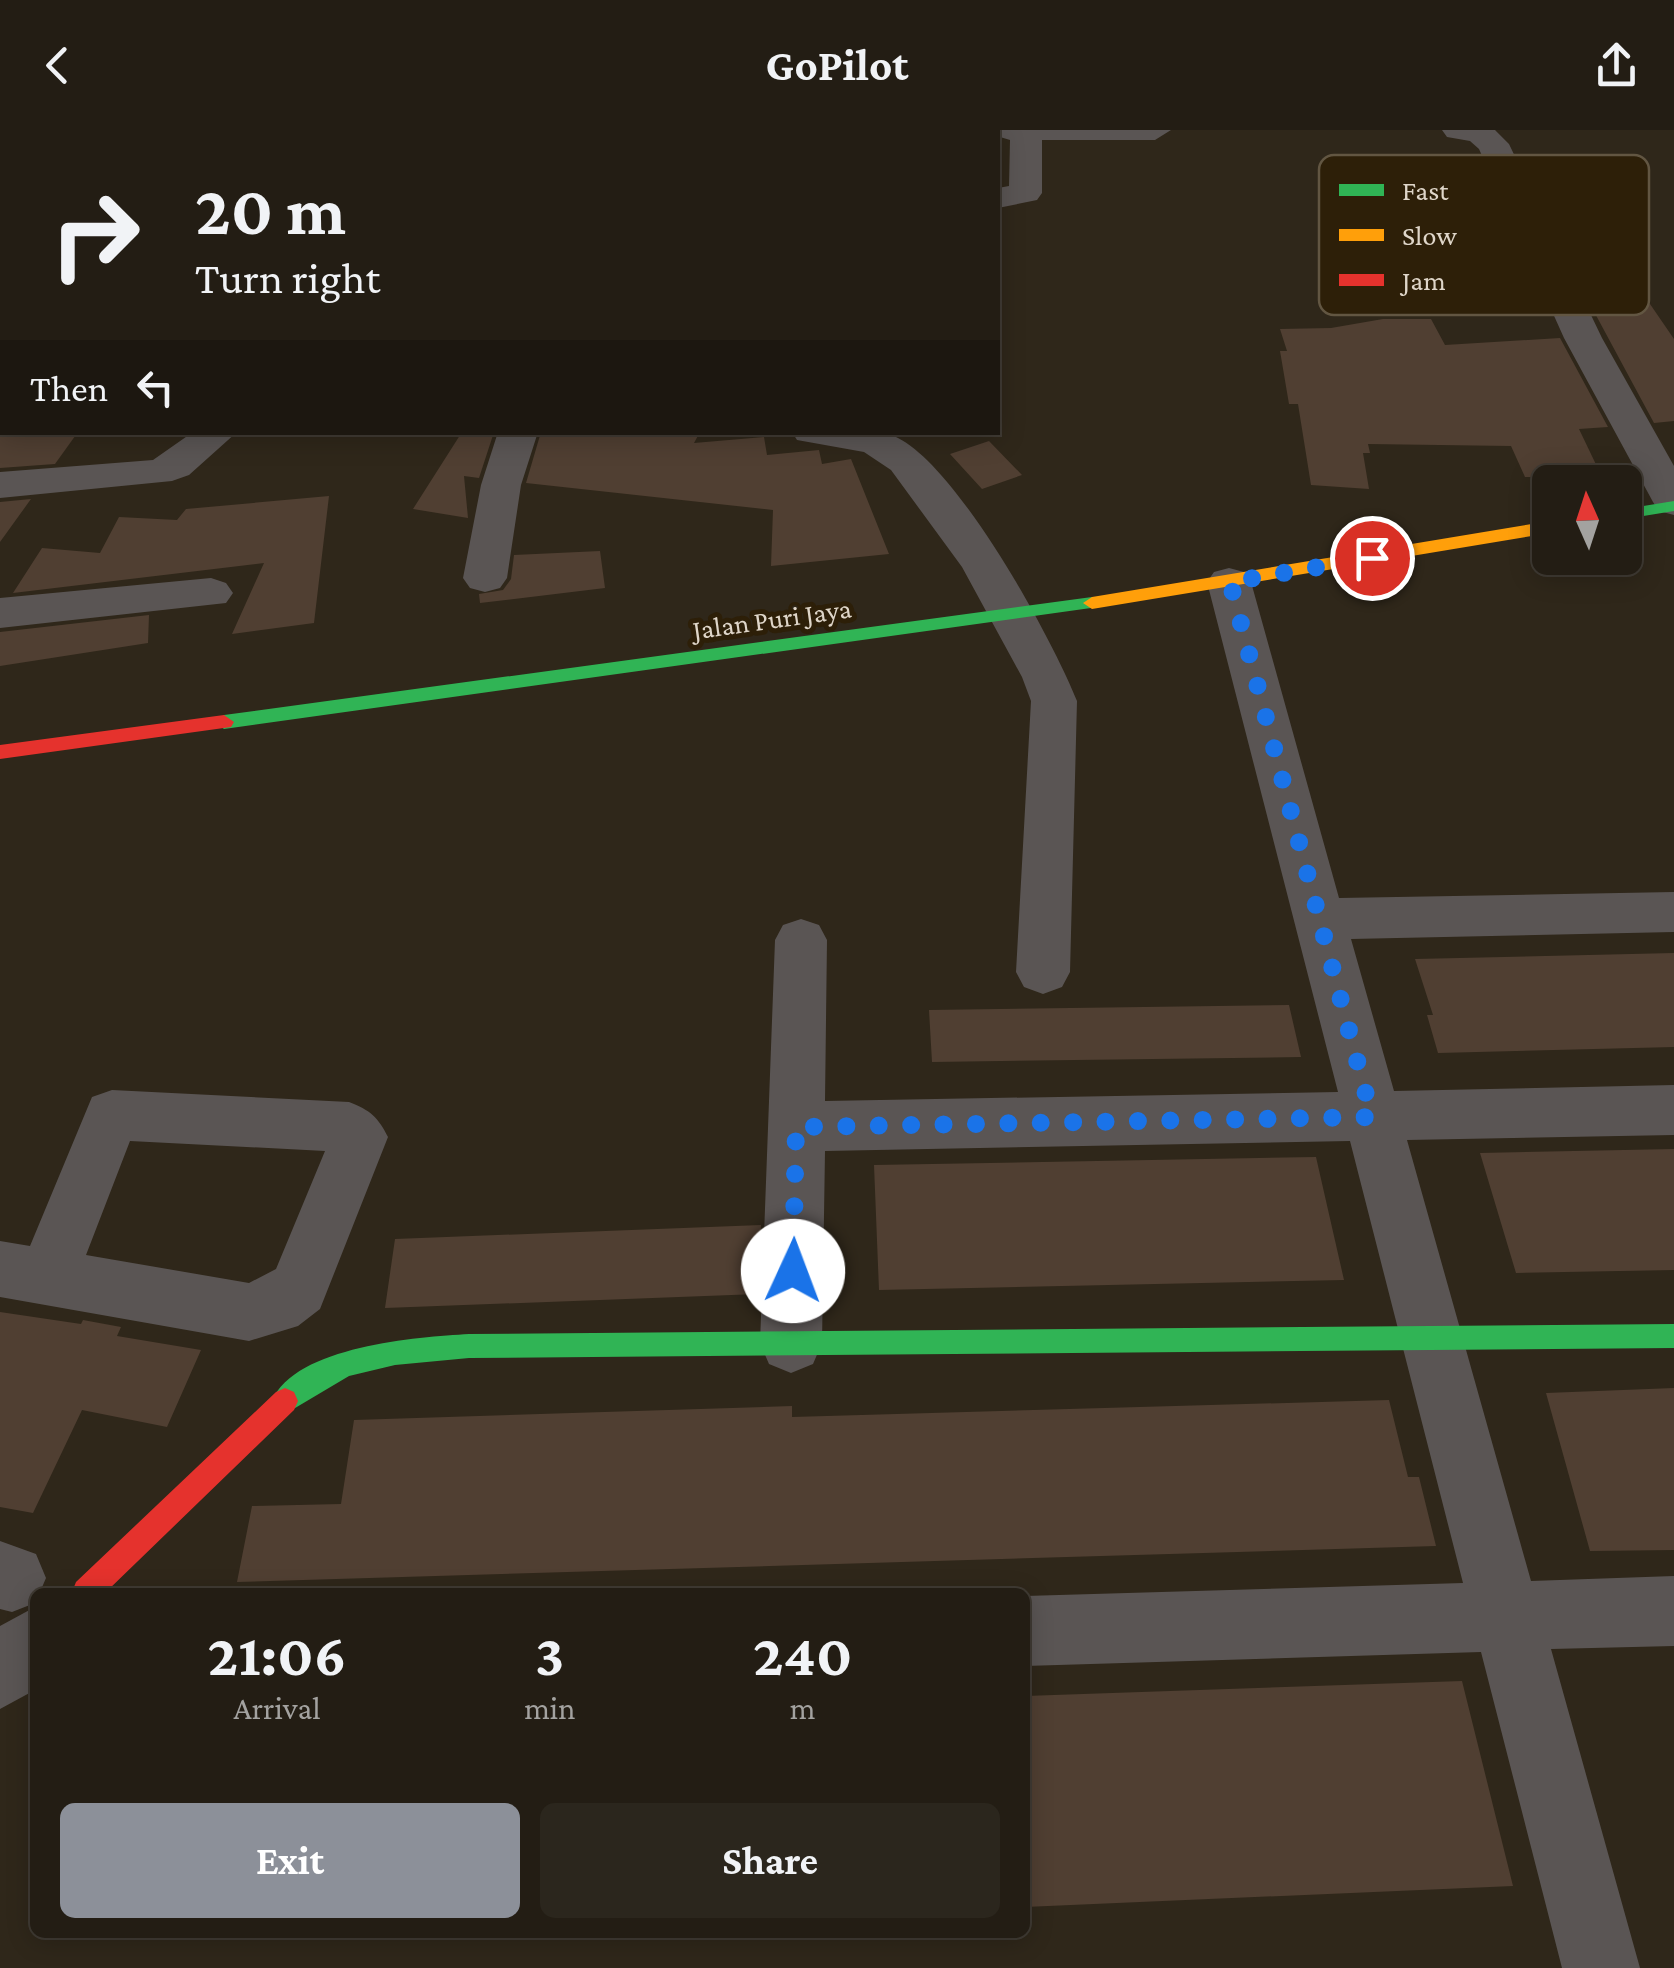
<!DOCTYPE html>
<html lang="en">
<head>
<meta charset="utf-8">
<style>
	:root { --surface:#231d14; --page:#2b261d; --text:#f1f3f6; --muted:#a3a2a0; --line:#403b34; --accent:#8c9099 }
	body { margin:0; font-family:"Crimson Pro",serif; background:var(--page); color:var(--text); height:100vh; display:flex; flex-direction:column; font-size:38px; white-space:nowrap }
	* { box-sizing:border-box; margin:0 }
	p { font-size:32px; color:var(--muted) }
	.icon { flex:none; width:55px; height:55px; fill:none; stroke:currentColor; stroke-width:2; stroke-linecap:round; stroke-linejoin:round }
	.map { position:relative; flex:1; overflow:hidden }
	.panel { position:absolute; left:30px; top:1458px; width:1000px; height:350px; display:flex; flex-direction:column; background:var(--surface); border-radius:15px; box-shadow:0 5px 25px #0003,0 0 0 2px var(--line) }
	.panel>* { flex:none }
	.guide { position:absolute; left:0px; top:0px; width:1000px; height:305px; box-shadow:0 5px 25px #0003,0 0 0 2px var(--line); background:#231d14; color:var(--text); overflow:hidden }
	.needle { width:65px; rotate:357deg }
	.controls { position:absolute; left:1532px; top:335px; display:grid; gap:20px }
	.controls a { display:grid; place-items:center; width:110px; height:110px; border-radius:15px; background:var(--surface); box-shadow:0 5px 25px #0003,0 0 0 2px var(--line); font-size:50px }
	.pin { position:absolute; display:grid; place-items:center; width:85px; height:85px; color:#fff; margin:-42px; border:5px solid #fff; border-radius:50%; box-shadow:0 2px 10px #0007 }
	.me { position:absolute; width:110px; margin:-55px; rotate:2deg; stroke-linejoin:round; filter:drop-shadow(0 0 8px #0008) }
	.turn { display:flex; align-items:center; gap:35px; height:210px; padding:0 30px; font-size:45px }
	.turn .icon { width:130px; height:130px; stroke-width:2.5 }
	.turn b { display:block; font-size:70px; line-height:85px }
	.then { display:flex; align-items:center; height:95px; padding:0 30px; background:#0003; gap:20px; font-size:38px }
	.eta { display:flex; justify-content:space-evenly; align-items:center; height:170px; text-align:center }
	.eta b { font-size:60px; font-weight:700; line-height:70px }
	.button { display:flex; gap:20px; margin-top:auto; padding:20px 30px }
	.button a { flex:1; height:115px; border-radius:15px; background:var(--accent); color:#fff; font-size:40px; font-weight:700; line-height:115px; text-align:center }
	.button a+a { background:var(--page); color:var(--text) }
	header { display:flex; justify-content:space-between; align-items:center; height:130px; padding:0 30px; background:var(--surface); font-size:45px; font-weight:700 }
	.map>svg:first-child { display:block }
</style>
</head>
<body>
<header><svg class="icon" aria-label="back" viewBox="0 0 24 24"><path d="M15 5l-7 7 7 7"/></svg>GoPilot<svg class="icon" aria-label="share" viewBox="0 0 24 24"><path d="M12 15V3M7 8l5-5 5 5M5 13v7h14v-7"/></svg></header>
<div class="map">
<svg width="1674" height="1838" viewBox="0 0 1674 1838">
	<rect width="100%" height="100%" fill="#2f271a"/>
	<path fill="#503f32" d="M1650,174L1674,209V291L1654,293L1591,176Z
		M1383,189H1431L1445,215L1560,208L1608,297L1579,299L1602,347H1525L1511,316L1368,314L1370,323H1363L1369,359L1311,355L1298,274H1289L1280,221H1287L1280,199L1331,198Z
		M0,302H78L55,334L0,338Z
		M462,302H494L479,348L464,346L468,388L413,379Z
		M541,302H700L694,313L764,307L767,325L819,320L822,334L851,329L889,424L771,436L773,380L526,353Z
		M989,311L1022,345L982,359L950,324Z
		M329,366L314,493L232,504L264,433L13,463L42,418L100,423L119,387L177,390L186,379Z
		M31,369L0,412V372Z
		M600,421L605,458L480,473L479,464L503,460L511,449L514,425Z
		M149,485L148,513L0,536V502Z
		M1674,823V917L1438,923L1427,885H1433L1415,829Z
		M1289,875L1301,927L932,932L929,880Z
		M1674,1019V1140L1516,1143L1480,1023Z
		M1316,1027L1344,1150L879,1160L874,1035Z
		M761,1095L758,1164L385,1178L395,1109Z
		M0,1182L81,1194L83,1190L121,1197L117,1206L201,1220L167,1297L82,1280L33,1383L0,1377Z
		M1674,1258V1420L1590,1421L1546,1263Z
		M1389,1270L1408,1347H1419L1436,1416L237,1452L252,1376L341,1374L354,1290L792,1276V1287Z
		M1462,1551L1513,1756L1025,1777V1566Z"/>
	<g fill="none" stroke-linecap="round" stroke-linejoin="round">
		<path fill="#5a5554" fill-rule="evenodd" d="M0,0H16L18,2H2L0,16Z
			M977,0H1171L1155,10H1042V63L1037,70L998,78V58L1009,56L1010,10Z
			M1442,0H1495L1509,14L1602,208L1674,336V385L1659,381L1653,372L1564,208L1479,19L1470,11L1447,7Z
			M2,125V149L0,150V126Z
			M193,302H237L189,345L172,351L0,368V342L153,330Z
			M498,302H538L521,355L507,448L500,458L485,462L470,458L463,448L481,355Z
			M792,302C822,302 870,293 898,308C959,339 1051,506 1077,571L1070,842L1062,857L1043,864L1024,857L1016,842L1031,571L1022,547L962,437L891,340L864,322L797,310Z
			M1229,438L1244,442L1251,452L1339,768L1674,762V802L1351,809L1394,961L1674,955V1005L1407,1010L1531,1451L1674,1446V1516L1551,1519L1640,1838H1562L1481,1522L1025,1536V1466L1463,1453L1350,1011L825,1021L822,1213L813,1234L791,1243L769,1234L760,1213L775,810L783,795L801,789L819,795L827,810L825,971L1338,962L1207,452L1214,442Z
			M211,448L226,453L233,463L226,473L0,498V468Z
			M112,960L349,972C370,980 378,987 388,1007L320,1179L298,1196L249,1211L0,1167V1111L30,1116L92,967ZM130,1011L325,1021L276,1139L249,1153L86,1125Z
			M0,1411L36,1424L46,1448L40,1462H35V1473L12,1482L0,1479Z
			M35,1477V1560L0,1579V1496Z"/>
		<path fill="#30b455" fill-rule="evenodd" d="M1674,371V381L1625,389V379Z
			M1092,467L1101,473L1098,477L224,599L214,592L224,585Z
			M1674,1194V1218L469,1228L395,1235L349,1246L285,1284L276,1280L272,1271C295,1216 418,1207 469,1204Z"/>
		<path fill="#ff9f0a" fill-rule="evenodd" d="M1550,391V403L1092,479L1083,473L1092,467Z"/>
		<path fill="#e5322d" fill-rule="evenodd" d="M224,585L234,592L231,597L0,629V615Z
			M285,1258L294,1262L298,1271L294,1280L106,1462H72L76,1452L276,1262Z"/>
	</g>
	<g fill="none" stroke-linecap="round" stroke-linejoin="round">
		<path stroke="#1a73e8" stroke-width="18" stroke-dasharray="0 32.4" d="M793,1141L796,997L1372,987L1230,452L1372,428"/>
	</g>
	<g text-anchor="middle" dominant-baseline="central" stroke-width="10" stroke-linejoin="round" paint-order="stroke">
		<g font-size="28" fill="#dfd6c9" stroke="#2d1f08">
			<text transform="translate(772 489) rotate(-8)">Jalan Puri Jaya</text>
		</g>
	</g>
	<rect x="1319" y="25" width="330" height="160" rx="15" fill="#2d1f08" stroke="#625642" stroke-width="2.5"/>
	<rect x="1339" y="54" width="45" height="12" fill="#30b455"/>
	<rect x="1339" y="99" width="45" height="12" fill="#ff9f0a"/>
	<rect x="1339" y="144" width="45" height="12" fill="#e5322d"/>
	<g font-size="28" fill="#dfd6c9">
		<text x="1402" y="70">Fast</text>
		<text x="1402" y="115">Slow</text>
		<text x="1402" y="160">Jam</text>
	</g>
</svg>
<div class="controls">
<a><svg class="needle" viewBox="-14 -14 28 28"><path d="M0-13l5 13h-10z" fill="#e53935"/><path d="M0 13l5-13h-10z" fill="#a3a2a0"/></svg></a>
</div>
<div class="pin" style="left:1372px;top:428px;background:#d93025"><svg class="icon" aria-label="arrive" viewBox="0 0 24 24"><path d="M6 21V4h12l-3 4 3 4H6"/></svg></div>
<svg class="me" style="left:793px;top:1141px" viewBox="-20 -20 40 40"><circle r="19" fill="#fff"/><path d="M0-13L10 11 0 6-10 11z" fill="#1a73e8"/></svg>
<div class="guide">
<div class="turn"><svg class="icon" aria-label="right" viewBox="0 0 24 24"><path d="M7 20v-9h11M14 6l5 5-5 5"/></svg><div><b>20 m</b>Turn right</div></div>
<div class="then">Then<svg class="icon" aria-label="left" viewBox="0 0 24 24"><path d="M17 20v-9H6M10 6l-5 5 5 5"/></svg></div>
</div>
<section class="panel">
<div class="eta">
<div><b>21:06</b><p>Arrival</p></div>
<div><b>3</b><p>min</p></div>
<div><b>240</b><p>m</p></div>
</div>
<div class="button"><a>Exit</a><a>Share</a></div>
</section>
</div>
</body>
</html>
